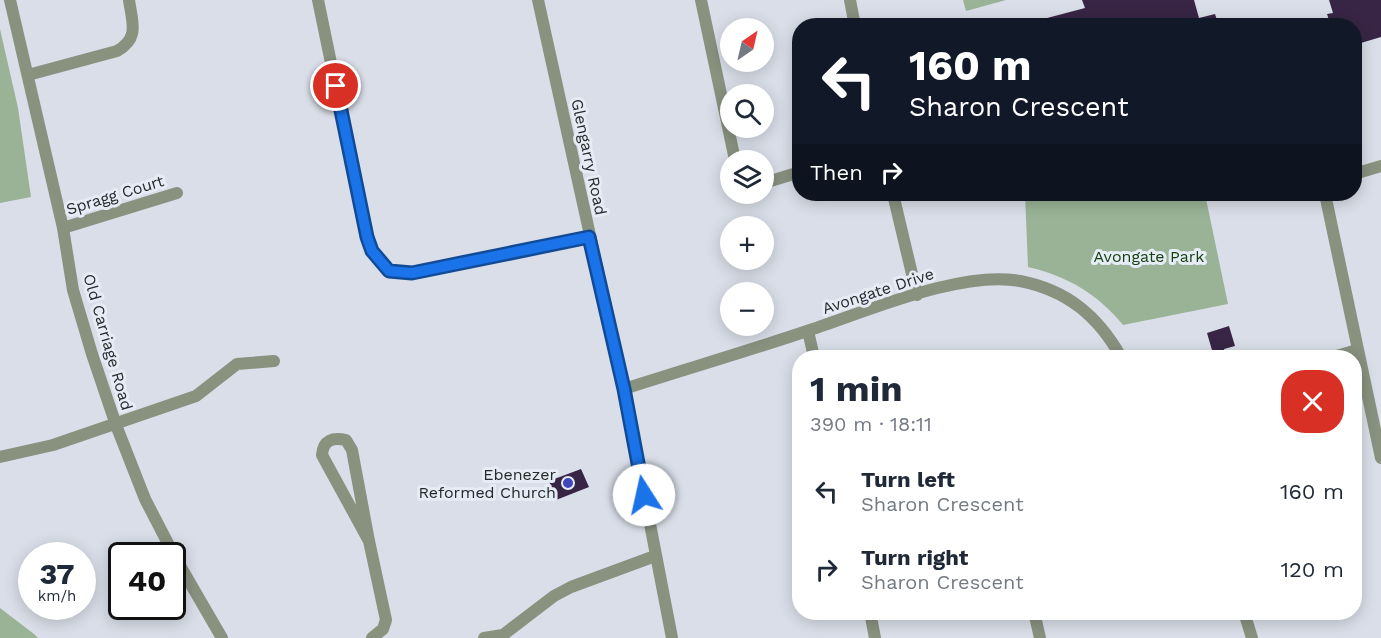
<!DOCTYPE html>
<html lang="en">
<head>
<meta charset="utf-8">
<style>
	:root { --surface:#fff; --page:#f2f2f3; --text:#1f2937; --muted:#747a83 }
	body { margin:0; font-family:"Work Sans",sans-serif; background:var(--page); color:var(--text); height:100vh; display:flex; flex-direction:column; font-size:22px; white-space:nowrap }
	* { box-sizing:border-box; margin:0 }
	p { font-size:20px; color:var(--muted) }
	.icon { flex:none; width:33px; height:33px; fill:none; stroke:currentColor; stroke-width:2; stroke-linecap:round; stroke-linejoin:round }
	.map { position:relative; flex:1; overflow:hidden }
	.side { position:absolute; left:792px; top:350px; width:570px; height:270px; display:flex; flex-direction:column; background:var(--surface); border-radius:24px; box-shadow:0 3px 15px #0003 }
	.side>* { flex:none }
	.top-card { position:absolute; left:792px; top:18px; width:570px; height:183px; border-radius:24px; box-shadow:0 3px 15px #0003; background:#111827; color:#fff; overflow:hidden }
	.needle { width:39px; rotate:34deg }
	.tools { position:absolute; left:720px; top:18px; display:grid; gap:12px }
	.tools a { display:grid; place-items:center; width:54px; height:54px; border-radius:50%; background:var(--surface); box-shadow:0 3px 15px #0003; font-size:30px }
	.speed { position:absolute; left:18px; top:542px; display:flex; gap:12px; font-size:30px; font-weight:700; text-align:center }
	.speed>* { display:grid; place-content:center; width:78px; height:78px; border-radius:50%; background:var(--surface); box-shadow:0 3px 15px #0003; line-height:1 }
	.speed small { font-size:15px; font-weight:400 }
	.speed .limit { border:3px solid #111; border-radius:9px; background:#fff; color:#111 }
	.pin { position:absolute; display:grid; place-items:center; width:51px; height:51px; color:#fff; margin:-26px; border:3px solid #fff; border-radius:50%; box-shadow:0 2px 6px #0007 }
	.me { position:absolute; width:66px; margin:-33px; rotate:350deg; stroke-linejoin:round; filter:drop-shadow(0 0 4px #0008) }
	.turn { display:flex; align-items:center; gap:21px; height:126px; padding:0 18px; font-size:27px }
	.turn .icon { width:78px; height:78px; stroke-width:2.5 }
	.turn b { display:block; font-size:42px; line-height:51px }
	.then { display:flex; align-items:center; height:57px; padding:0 18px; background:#0003; gap:12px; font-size:22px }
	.round { display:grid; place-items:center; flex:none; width:63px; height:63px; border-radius:24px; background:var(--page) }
	.overview { display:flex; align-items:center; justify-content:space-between; height:102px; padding:0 18px }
	h1 { font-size:36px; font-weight:700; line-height:45px }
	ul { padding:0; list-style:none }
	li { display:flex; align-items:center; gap:18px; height:78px; padding:0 18px }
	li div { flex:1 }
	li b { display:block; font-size:22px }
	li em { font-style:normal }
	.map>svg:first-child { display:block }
</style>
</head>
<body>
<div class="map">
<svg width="1381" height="638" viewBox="0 0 1381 638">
	<rect width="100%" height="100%" fill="#d9dee8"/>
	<path fill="#9ab396" d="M963,0H1006L966,11Z
		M0,29L18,108L31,197L0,203Z
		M1025,194H1205L1228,304L1123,325C1098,294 1067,276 1028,267Z
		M0,608L34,634L38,638H0Z"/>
	<path fill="#382545" d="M1082,0H1194L1199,18L1215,14L1219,26H1032V22L1085,8Z
		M1329,0H1381V37L1354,45V26H1331L1327,14L1333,13Z
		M1229,326L1235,346L1224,349L1226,357H1214L1207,333Z
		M581,469L589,487L556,500L549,481Z"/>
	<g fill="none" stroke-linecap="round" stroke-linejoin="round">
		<path stroke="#89917f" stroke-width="12" d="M10,0L63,228L73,290L92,354L116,425L145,499L175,557L222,638
			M318,0L367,237L372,251L389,271L413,273L589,237
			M538,0L624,389L672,638
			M701,0L735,160
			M850,0L855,26
			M28,75L117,51C140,38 132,22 129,0
			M1354,174L1381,166
			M764,183L800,172
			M893,194L917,295
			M1325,194L1381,458
			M63,228L177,193
			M808,331L814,357
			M1333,357L1357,350
			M624,389C686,369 748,351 810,330C868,311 961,270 1020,281C1067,290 1098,316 1121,357
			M0,457L53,445L196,396L237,364L274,361
			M369,541L322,455C323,440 333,437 346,440L352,450L369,541L386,620L383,629L372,638
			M120,590L122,589
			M870,612L875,638
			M1034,612L1040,638
			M1244,612L1252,638
			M484,638L503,635L554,596L571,587L655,556"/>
	</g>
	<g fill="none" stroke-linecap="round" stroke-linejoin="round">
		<g stroke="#114b97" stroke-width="15">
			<path id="route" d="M336,86L367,237L372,251L389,271L412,273L589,237L624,389L644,495"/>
		</g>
		<use href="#route" stroke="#1a73e8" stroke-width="10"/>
	</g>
	<circle fill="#3f47bb" stroke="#e6ecf5" stroke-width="2" cx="568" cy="483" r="6"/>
	<g text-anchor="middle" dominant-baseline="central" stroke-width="6" stroke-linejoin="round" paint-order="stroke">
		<g font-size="16" fill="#27292d" stroke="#e6ecf5">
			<text transform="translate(589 157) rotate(78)">Glengarry Road</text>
			<text transform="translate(115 195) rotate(-17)">Spragg Court</text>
			<text transform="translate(878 291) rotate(-18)">Avongate Drive</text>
			<text transform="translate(108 342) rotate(74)">Old Carriage Road</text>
		</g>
		<g font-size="16" fill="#16410f" stroke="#e6ecf5">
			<text x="1149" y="256">Avongate Park</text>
		</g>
		<g font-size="16" fill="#27292d" stroke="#e6ecf5" text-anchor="end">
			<text x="556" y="474">Ebenezer<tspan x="556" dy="18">Reformed Church</tspan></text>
		</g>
	</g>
</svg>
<div class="tools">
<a><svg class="needle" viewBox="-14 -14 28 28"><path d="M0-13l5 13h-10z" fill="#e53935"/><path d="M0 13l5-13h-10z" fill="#747a83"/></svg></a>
<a><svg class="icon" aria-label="search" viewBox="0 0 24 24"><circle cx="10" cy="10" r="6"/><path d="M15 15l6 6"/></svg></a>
<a><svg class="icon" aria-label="layers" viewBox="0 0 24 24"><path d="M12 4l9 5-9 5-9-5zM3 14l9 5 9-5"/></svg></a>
<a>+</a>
<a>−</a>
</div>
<div class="speed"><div>37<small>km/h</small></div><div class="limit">40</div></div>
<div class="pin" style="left:336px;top:86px;background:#d93025"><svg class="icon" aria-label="arrive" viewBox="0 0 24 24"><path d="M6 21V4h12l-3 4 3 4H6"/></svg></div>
<svg class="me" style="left:644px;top:495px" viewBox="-20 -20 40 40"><circle r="19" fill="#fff"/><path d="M0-13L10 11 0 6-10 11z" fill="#1a73e8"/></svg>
<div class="top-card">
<div class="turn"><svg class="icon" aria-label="left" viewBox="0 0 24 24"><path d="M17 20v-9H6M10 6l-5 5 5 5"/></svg><div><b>160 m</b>Sharon Crescent</div></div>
<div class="then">Then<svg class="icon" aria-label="right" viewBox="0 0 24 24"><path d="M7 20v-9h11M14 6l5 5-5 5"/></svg></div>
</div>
<section class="side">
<div class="overview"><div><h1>1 min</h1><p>390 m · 18:11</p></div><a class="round" style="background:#d93025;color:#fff"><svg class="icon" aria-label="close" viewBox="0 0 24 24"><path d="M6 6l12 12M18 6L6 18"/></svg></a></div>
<ul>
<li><svg class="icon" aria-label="left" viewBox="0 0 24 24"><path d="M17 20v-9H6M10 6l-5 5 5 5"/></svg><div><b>Turn left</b><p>Sharon Crescent</p></div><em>160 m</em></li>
<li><svg class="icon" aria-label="right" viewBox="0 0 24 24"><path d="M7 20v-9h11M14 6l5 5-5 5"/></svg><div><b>Turn right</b><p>Sharon Crescent</p></div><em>120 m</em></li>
</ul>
</section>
</div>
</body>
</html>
